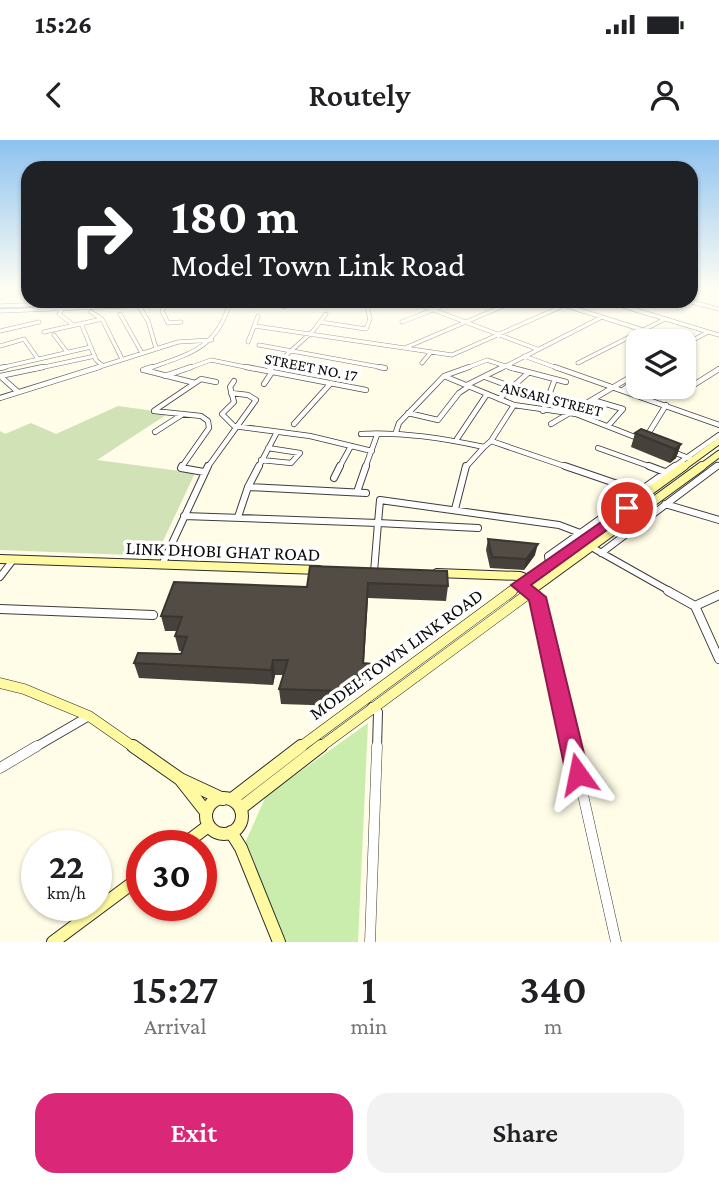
<!DOCTYPE html>
<html lang="en">
<head>
<meta charset="utf-8">
<style>
	:root { --surface:#fff; --page:#f2f2f2; --text:#202124; --muted:#757577; --accent:#db2777 }
	body { margin:0; font-family:"Crimson Pro",serif; background:var(--page); color:var(--text); height:100vh; display:flex; flex-direction:column; font-size:26px; white-space:nowrap }
	* { box-sizing:border-box; margin:0 }
	p { font-size:23px; color:var(--muted) }
	.icon { flex:none; width:38px; height:38px; fill:none; stroke:currentColor; stroke-width:2; stroke-linecap:round; stroke-linejoin:round }
	.map { position:relative; height:802px; overflow:hidden }
	.drawer { display:flex; flex-direction:column; background:var(--surface); flex:1 }
	.drawer>* { flex:none }
	.hud { position:absolute; left:21px; top:21px; width:677px; height:147px; border-radius:21px; box-shadow:0 2px 5px #0004; background:#202124; color:#fff; overflow:hidden }
	.fabs { position:absolute; left:626px; top:189px; display:grid; gap:14px }
	.fabs a { display:grid; place-items:center; width:70px; height:70px; border-radius:14px; background:var(--surface); box-shadow:0 2px 5px #0004; font-size:35px }
	.speed { position:absolute; left:21px; top:690px; display:flex; gap:14px; font-size:35px; font-weight:700; text-align:center }
	.speed>* { display:grid; place-content:center; width:91px; height:91px; border-radius:50%; background:var(--surface); box-shadow:0 2px 5px #0004; line-height:1 }
	.speed small { font-size:18px; font-weight:400 }
	.speed .limit { border:10px solid #d22; background:#fff; color:#111 }
	.pin { position:absolute; display:grid; place-items:center; width:60px; height:60px; color:#fff; margin:-30px; border:4px solid #fff; border-radius:50%; box-shadow:0 2px 7px #0007 }
	.me { position:absolute; width:77px; margin:-38px; rotate:348deg; stroke-linejoin:round; filter:drop-shadow(0 0 5px #0008) }
	.turn { display:flex; align-items:center; gap:24px; height:147px; padding:0 35px; font-size:32px }
	.turn .icon { width:91px; height:91px; stroke-width:2.5 }
	.turn b { display:block; font-size:49px; line-height:60px }
	.eta { display:flex; justify-content:space-evenly; align-items:center; height:119px; text-align:center }
	.eta b { font-size:42px; font-weight:600; line-height:49px }
	.action { display:flex; gap:14px; margin-top:auto; padding:14px 35px }
	.action a { flex:1; height:80px; border-radius:21px; background:var(--accent); color:#fff; font-size:28px; font-weight:600; line-height:80px; text-align:center }
	.action a+a { background:var(--page); color:var(--text) }
	.status { display:flex; justify-content:space-between; align-items:center; height:49px; padding:0 35px; background:var(--surface); direction:ltr }
	.status svg { height:19px; fill:currentColor }
	header { display:flex; justify-content:space-between; align-items:center; height:91px; padding:0 35px; background:var(--surface); font-size:32px; font-weight:600 }
	.map>svg:first-child { display:block }
</style>
</head>
<body>
<div class="status"><b>15:26</b><svg viewBox="0 0 49 12"><path d="M0 12V9h3v3zM5 12V6h3v6zM10 12V3h3v9zM15 12V0h3v12zM26 1h20v11H26zM47 4h2v5h-2z"/></svg></div>
<header><svg class="icon" aria-label="back" viewBox="0 0 24 24"><path d="M15 5l-7 7 7 7"/></svg>Routely<svg class="icon" aria-label="person" viewBox="0 0 24 24"><circle cx="12" cy="8" r="4"/><path d="M4 21q1-7 8-7t8 7"/></svg></header>
<div class="map">
<svg width="719" height="802" viewBox="0 0 719 802">
	<rect width="100%" height="100%" fill="#fffce7"/>
	<path fill="#caedad" d="M368,583L358,802H283L245,703L266,656Z"/>
	<path fill="#d1e2b7" d="M118,266L169,273L97,320L195,333L156,416L0,410V291L5,294L31,283L56,294Z"/>
	<g fill="none" stroke-linecap="round" stroke-linejoin="round">
		<path stroke="#a5d7fd" stroke-width="5" d="M0,169L197,161"/>
		<g stroke="#3d3d3d" stroke-width="4.5">
			<path id="street-far4" d="M283,161L284,167
				M410,161L537,209
				M551,161L643,190
				M606,161L719,195
				M688,161L719,169
				M165,165L162,171L168,183L181,182
				M0,166L126,161
				M139,166L148,181L156,208
				M62,169L59,174L72,184
				M0,171L250,161
				M91,172L102,179L122,219
				M120,174L142,213
				M320,182L366,189L370,179L366,161
				M402,182L455,161
				M81,183L96,220L102,225
				M255,186L452,215L565,165
				M0,191L39,182
				M44,192L102,179
				M54,195L67,212
				M248,202L258,176
				M259,205L385,228
				M684,205L708,192
				M0,206L24,199L38,219
				M407,207L515,161
				M524,216L560,229
				M422,223L431,212
				M578,223L665,179
				M0,228L91,207
				M35,229L95,216
				M93,229L178,202L212,200
				M147,229C189,214 217,209 230,162
				M186,229L211,220L255,229
				M271,229L313,191L326,174
				M464,229L487,220L514,229
				M500,229L602,177"/>
		</g>
		<g stroke="#3d3d3d" stroke-width="6">
			<path id="street-far3" d="M246,227L366,250
				M379,227L385,228
				M509,227L566,242
				M555,227L719,285
				M0,228L5,227
				M143,230L152,227
				M144,230L195,243
				M268,231L273,227
				M0,236L43,227
				M0,236L18,252
				M165,236L191,227
				M444,236L514,265L576,274L640,299
				M485,237L512,247
				M234,241L230,247L234,262L222,274L234,286L310,296L372,311
				M264,244L272,232
				M467,245L503,227
				M650,247L676,256L719,229
				M623,250L634,241L639,243
				M0,258L99,227
				M499,259L528,233
				M514,265L491,301L570,328
				M155,270L201,239L216,242
				M154,271L201,276L208,281L209,288L181,328
				M543,271L555,239
				M408,273L438,280L459,253L468,247
				M581,275L596,261L623,269L608,286
				M294,284L331,243
				M551,284L639,232
				M155,292L183,274
				M396,292L399,283L444,236L469,227
				M361,294C404,292 442,298 484,307L491,301
				M457,299L487,254
				M645,299L666,265
				M598,308L654,328
				M673,312L694,320
				M261,320L291,323L300,313L268,308
				M207,328L256,260L248,255L231,253
				M258,328L277,292
				M339,328L351,306
				M365,328L377,295
				M465,328L484,307
				M672,328L719,295
				M715,328L719,325"/>
		</g>
		<g stroke="#3d3d3d" stroke-width="8">
			<path id="street-far2" d="M182,326L181,328L204,332
				M565,326L638,351
				M649,326L665,332
				M334,338L340,326
				M248,347L366,353
				M357,352L366,326
				M665,364L719,380
				M455,369L466,326
				M184,376L378,383L374,432
				M238,377L248,347L259,326
				M478,388L378,383L380,360L559,385L588,396
				M593,408L671,452
				M601,413L717,326
				M549,423L548,416L675,326
				M162,425L208,326
				M0,437L13,420
				M519,445L530,452"/>
		</g>
		<g stroke="#3d3d3d" stroke-width="10">
			<path id="street-far1" d="M527,451L537,457L573,608
				M668,451L695,466L719,519
				M695,466L719,455
				M0,469L153,475
				M372,567L378,572L377,608
				M34,608L89,576"/>
		</g>
		<g stroke="#3d3d3d" stroke-width="11">
			<path id="street" d="M572,606L616,802
				M0,628L37,606
				M370,802L377,606"/>
		</g>
		<g stroke="#2c2c2c" stroke-width="8">
			<path id="secondary-far3" d="M682,328L719,301
				M700,328L719,314"/>
		</g>
		<g stroke="#2c2c2c" stroke-width="10">
			<path id="secondary-far2" d="M0,419L319,430
				M437,433L520,436L531,440
				M510,452L684,326
				M529,452L702,326"/>
		</g>
		<g stroke="#2c2c2c" stroke-width="11">
			<path id="secondary-far1" d="M0,543L24,549L89,576L135,608
				M299,608L512,451
				M319,608L532,451"/>
		</g>
		<g stroke="#2c2c2c" stroke-width="14">
			<path id="secondary" d="M133,606L180,639L223,659
				M180,639L206,672
				M206 676a18 18 0 1 1 36 0a18 18 0 1 1-36 0Z
				M232,659L301,606
				M241,668L321,606
				M231,692L241,708L279,802
				M183,705L207,687
				M53,802L142,736"/>
		</g>
		<use href="#street-far4" stroke="#fff" stroke-width="3.5"/>
		<use href="#street-far3" stroke="#fff" stroke-width="4.5"/>
		<use href="#street-far2" stroke="#fff" stroke-width="6"/>
		<use href="#street-far1" stroke="#fff" stroke-width="8"/>
		<use href="#street" stroke="#fff" stroke-width="10"/>
		<use href="#secondary-far3" stroke="#fffaa2" stroke-width="6"/>
		<use href="#secondary-far2" stroke="#fffaa2" stroke-width="8"/>
		<use href="#secondary-far1" stroke="#fffaa2" stroke-width="10"/>
		<use href="#secondary" stroke="#fffaa2" stroke-width="12"/>
	</g>
	<path fill="#47413b" d="M635,293L681,304L676,318L670,323L631,307Z
		M488,399L535,415L524,430L490,428L486,410Z
		M447,431L448,446L446,461L368,458L364,523L372,539L341,566L281,564L279,549L284,535H275L273,545L139,538L134,523L181,514L182,511H179L175,496L177,491H165L161,476L307,447Z"/>
	<path fill="#3a3530" d="M681,304L676,318L670,323L675,309Z
		M538,404L535,415L524,430L526,419Z
		M368,443L363,532L373,524L372,539L341,566L340,551Z
		M273,520L275,535L273,545L271,530Z"/>
	<path fill="#534c45" stroke="#3a3530" stroke-width="2" d="M641,289L681,304L675,309L635,293Z
		M488,399L538,404L526,419L492,417Z
		M310,426L447,431L448,446L368,443L363,523L373,524L340,551L279,549L288,520H273L271,530L134,523L138,513L181,514L187,497L175,496L182,477L161,476L174,442L307,447Z"/>
	<linearGradient id="sky" x2="0" y2="1"><stop stop-color="#8dc2f0"/><stop offset="0.57" stop-color="#fffef4"/><stop offset="1" stop-color="#fffef4" stop-opacity="0"/></linearGradient>
	<rect width="719" height="261" fill="url(#sky)"/>
	<path fill="#db2777" stroke="#8e194d" stroke-width="2" d="M627,364L635,368L633,371L531,445L546,457L589,634L585,641L578,644L570,641L566,634L529,460L511,445Z"/>
	<g text-anchor="middle" dominant-baseline="central" stroke-width="7" stroke-linejoin="round" paint-order="stroke">
		<g font-size="16" fill="#0a0a0a" stroke="#fff">
			<text transform="translate(311 227) rotate(11)">STREET NO. 17</text>
			<text transform="translate(552 259) rotate(14)">ANSARI STREET</text>
		</g>
		<g font-size="19" fill="#0a0a0a" stroke="#fff">
			<text transform="translate(223 411) rotate(2)">LINK DHOBI GHAT ROAD</text>
			<text transform="translate(396 514) rotate(-36)">MODEL TOWN LINK ROAD</text>
		</g>
	</g>
</svg>
<div class="fabs">
<a><svg class="icon" aria-label="layers" viewBox="0 0 24 24"><path d="M12 4l9 5-9 5-9-5zM3 14l9 5 9-5"/></svg></a>
</div>
<div class="speed"><div>22<small>km/h</small></div><div class="limit">30</div></div>
<div class="pin" style="left:627px;top:368px;background:#d93025"><svg class="icon" aria-label="arrive" viewBox="0 0 24 24"><path d="M6 21V4h12l-3 4 3 4H6"/></svg></div>
<svg class="me" style="left:578px;top:634px" viewBox="-20 -20 40 40"><path d="M0-17L14 15 0 8-14 15z" fill="#db2777" stroke="#fff" stroke-width="4"/></svg>
<div class="hud">
<div class="turn"><svg class="icon" aria-label="right" viewBox="0 0 24 24"><path d="M7 20v-9h11M14 6l5 5-5 5"/></svg><div><b>180 m</b>Model Town Link Road</div></div>
</div>
</div>
<section class="drawer">
<div class="eta">
<div><b>15:27</b><p>Arrival</p></div>
<div><b>1</b><p>min</p></div>
<div><b>340</b><p>m</p></div>
</div>
<div class="action"><a>Exit</a><a>Share</a></div>
</section>
</body>
</html>
